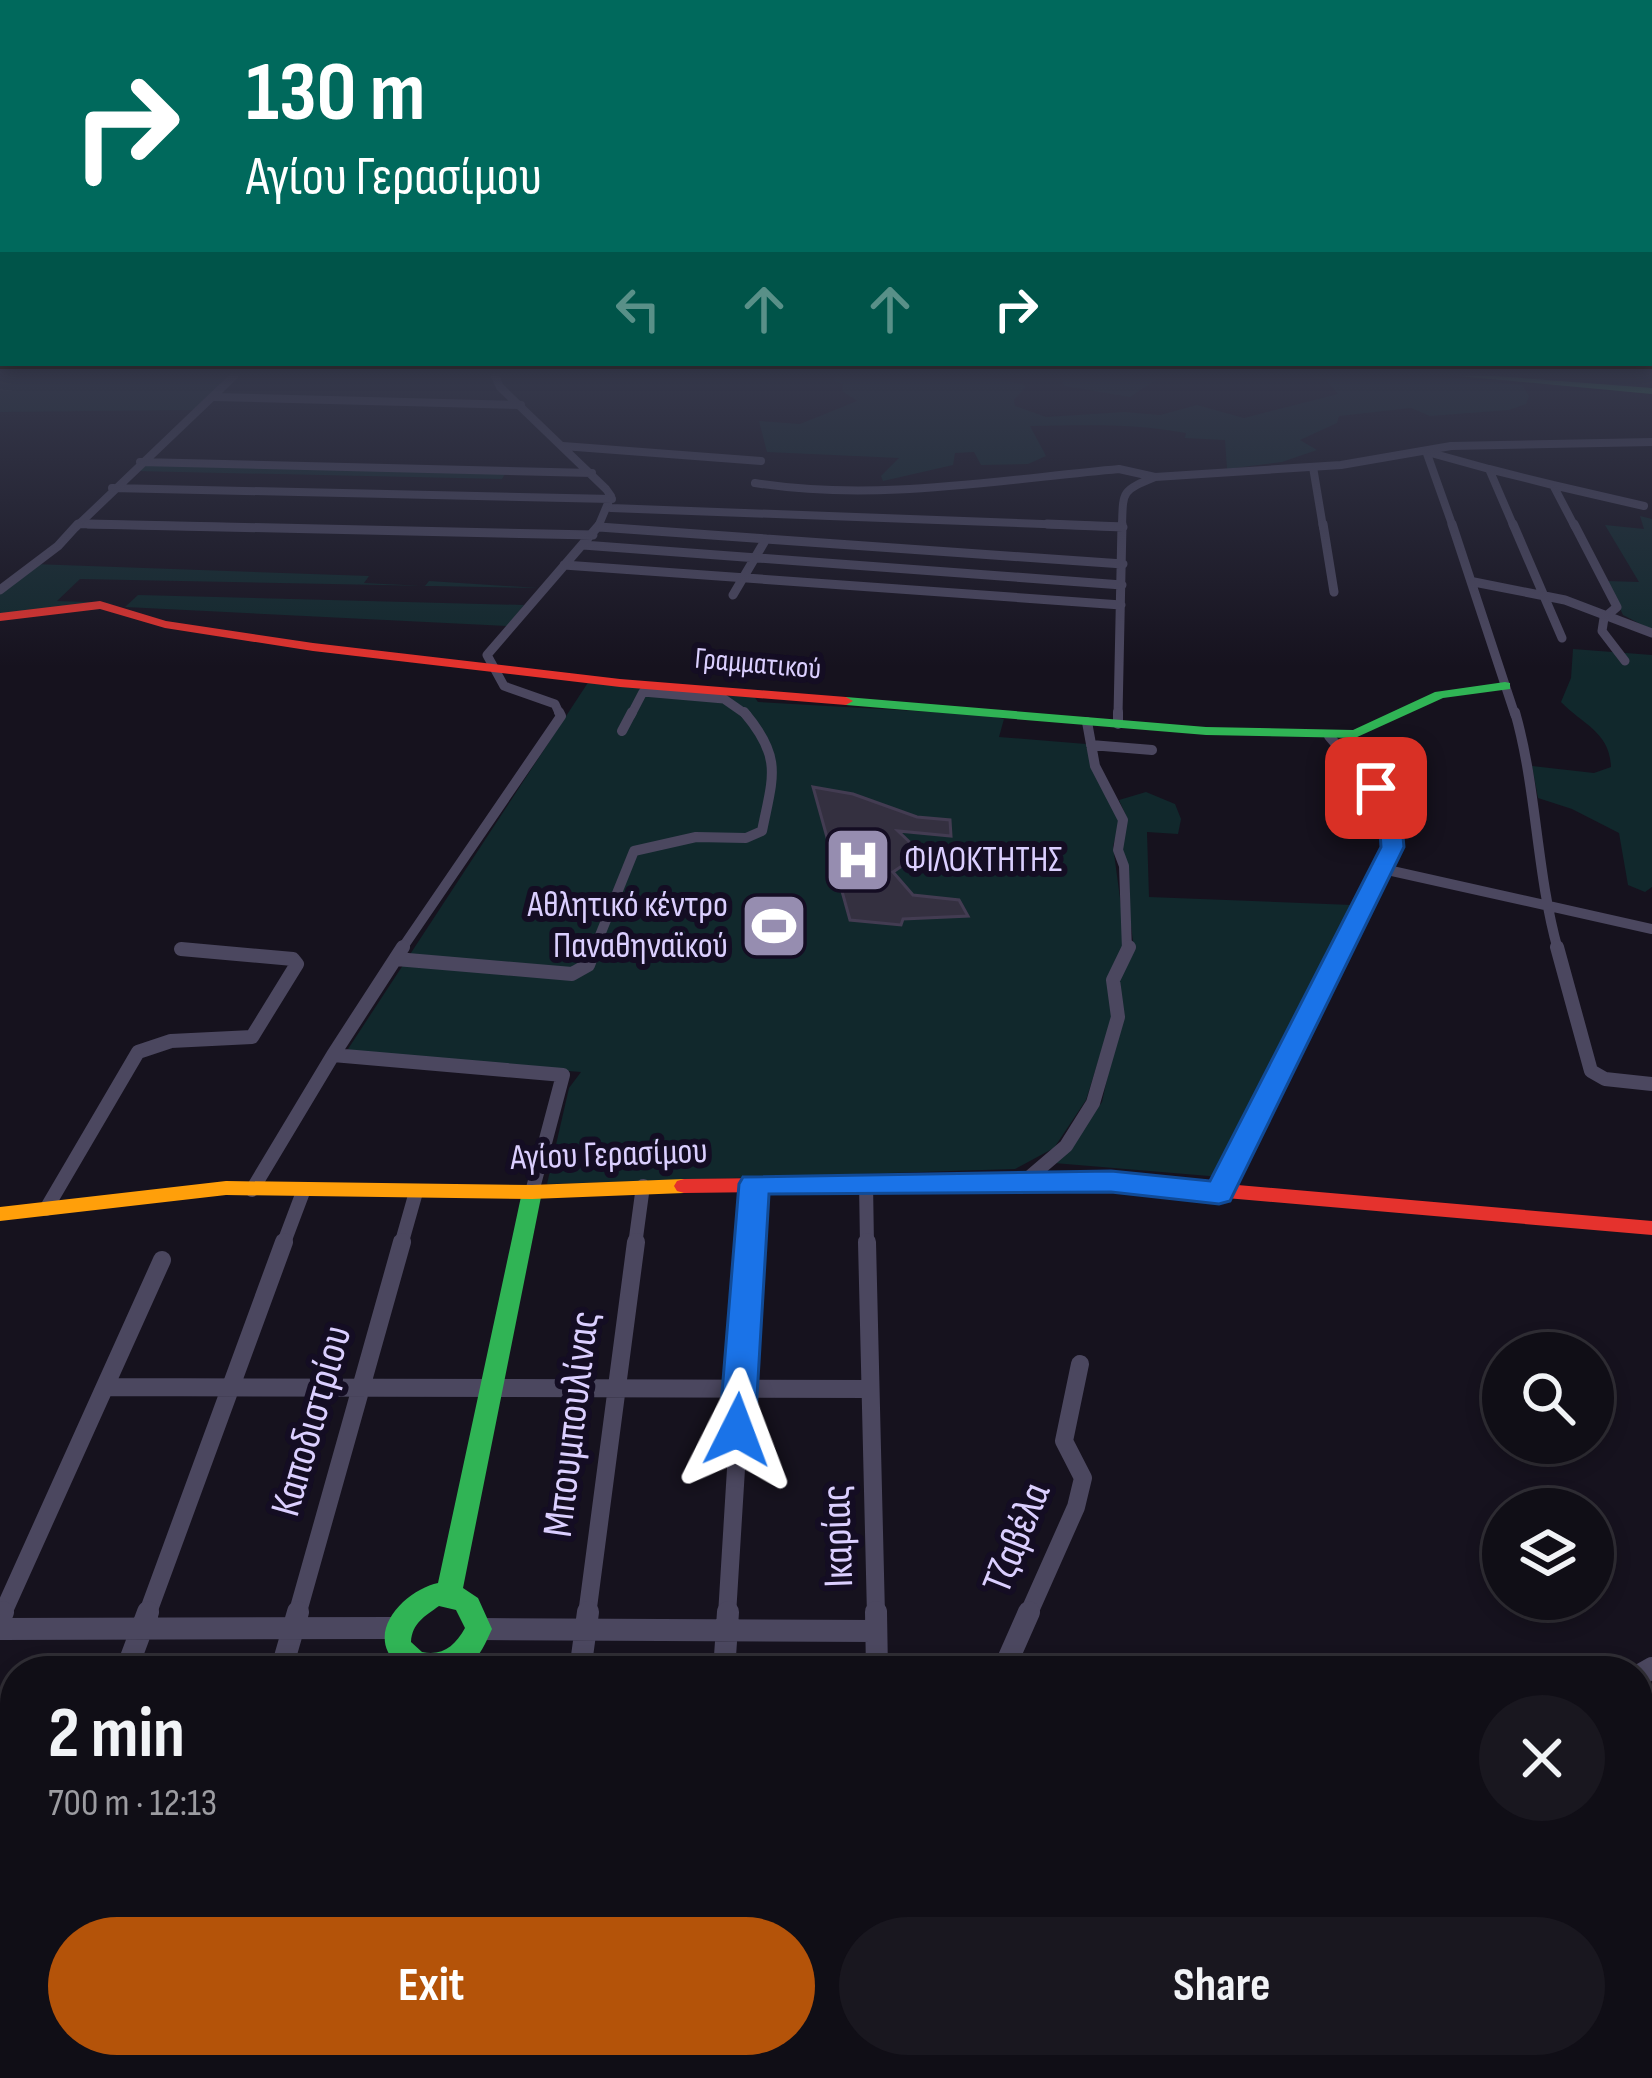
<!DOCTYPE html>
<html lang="en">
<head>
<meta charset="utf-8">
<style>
	:root { --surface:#100e16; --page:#19171f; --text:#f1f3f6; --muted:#9c9ca1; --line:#302e35; --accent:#b45309 }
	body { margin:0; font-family:"Sofia Sans Condensed",sans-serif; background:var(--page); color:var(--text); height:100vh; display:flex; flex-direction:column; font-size:45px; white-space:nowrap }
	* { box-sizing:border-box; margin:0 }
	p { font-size:39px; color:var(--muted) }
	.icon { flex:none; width:66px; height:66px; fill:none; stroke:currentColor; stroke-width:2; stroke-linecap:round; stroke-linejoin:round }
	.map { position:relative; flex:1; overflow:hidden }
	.drawer { position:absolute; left:0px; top:1656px; width:1653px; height:423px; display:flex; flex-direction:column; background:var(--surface); border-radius:48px 48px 0 0; box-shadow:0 6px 18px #0003,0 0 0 3px var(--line) }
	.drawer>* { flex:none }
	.banner { position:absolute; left:0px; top:0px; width:1653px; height:366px; box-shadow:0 6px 18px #0003,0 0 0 3px var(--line); background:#00695c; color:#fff; overflow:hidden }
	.tools { position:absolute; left:1482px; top:1332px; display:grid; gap:24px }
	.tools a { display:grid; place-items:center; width:132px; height:132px; border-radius:50%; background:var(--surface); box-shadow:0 6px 18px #0003,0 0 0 3px var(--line); font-size:60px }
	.pin { position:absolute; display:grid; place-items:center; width:102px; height:102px; color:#fff; margin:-51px; border-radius:24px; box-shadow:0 6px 18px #0006 }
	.me { position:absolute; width:132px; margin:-66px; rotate:3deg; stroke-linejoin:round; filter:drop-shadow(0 0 9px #0008) }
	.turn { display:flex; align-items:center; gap:42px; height:252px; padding:0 48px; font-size:54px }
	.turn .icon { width:156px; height:156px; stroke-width:2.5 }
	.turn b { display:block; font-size:84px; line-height:102px }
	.lanes { display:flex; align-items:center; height:114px; padding:0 48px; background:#0003; justify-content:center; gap:60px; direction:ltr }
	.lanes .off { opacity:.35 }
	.round { display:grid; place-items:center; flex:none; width:126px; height:126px; border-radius:63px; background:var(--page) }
	.head { display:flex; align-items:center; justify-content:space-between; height:204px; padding:0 48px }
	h1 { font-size:72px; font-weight:700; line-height:90px }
	.cta { display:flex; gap:24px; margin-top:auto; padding:24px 48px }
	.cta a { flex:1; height:138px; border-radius:72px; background:var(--accent); color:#fff; font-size:48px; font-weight:700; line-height:138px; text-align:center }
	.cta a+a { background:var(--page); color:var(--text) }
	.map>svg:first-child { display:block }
</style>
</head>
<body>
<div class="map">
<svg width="1652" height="2078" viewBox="0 0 1652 2078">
	<rect width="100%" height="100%" fill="#16121e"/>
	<path fill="#11282c" d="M0,376H233L193,410L0,412Z
		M835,376H987L1022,384L1026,387L1014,400L1015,406L1046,417L1124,412L1160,415L1197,405L1244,418L1338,394L1325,379L1302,376H1436L1522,385L1529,396L1526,404L1509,410L1430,416L1411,408L1339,416L1337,423L1300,440L1317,450L1282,462L1227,469L1225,440L1185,438L1186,433C1133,423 1083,425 1030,426L1046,456L1028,464L981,465L974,452L955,453L953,465L883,481L881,476L899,458L767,452L759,421L800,424L857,401L842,391L843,384L833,381Z
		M1060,376H1162L1130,397L1064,386Z
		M143,463L506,472L502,479L134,471Z
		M1640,516L1652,519V630L1623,615L1607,581L1639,582L1605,525L1644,529Z
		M33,564L369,576L364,583L425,586L429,581L538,588L80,579L57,601L114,603L0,614V592Z
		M138,595L524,605L507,626L125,607Z
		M1573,649L1652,655V887L1645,892L1628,885L1619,833L1572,809L1538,798L1532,766L1594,773L1611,767C1610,732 1582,724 1561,702L1571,678Z
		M589,681L753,695L758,702L985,715L1004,719L999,737L1086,744L1120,822L1113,846L1125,935L1112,1017L1086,1100L1054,1148L1015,1169L547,1184L569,1088L581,1072L357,1054L348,1049Z
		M1146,792L1175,804L1181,819L1178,834L1147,832L1149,897L1352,905L1221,1177L1054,1163L1072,1146L1102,1102L1121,1014L1120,980L1133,942L1122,849L1127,818L1119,800Z"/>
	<path fill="#343040" stroke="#433c52" stroke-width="3" d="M813,787L853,794L917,817L950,820L951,836L898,831L921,853L893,872L913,895L959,900L968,916L903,919L901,925L850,920Z"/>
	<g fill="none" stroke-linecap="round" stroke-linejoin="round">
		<path stroke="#4b475f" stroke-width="8" d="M495,376L500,387L606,489L611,496L598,527
			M214,397L521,405
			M563,446L761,461
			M1426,451L1453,527
			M1431,453L1489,469L1514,527
			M140,462L592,473
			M1313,467L1323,527
			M1489,469L1553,485L1575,527
			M755,483C875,502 998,480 1119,469L1155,477
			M1553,485L1644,506
			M112,488L612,499
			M611,508L1123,527
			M80,524L227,527
			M76,527L234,376
			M1122,527C1123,491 1121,491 1155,477L1341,465L1451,446L1652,442"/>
		<path stroke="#4b475f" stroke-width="9" d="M88,524L593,535
			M1047,524L1123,527
			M1323,524L1334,592
			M1452,524L1515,715
			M1513,524L1562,638
			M1574,524L1617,607L1604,618L1602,631L1625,661
			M599,527L766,539L733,595
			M766,539L1123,564
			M583,545L1122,585
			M564,565L1121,605
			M1474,582L1565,600L1652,633
			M0,590L58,546L78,524
			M560,715L555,704L504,686L487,655L600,524
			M631,715L643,692L724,699L747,715
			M1118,715L1122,524"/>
		<path stroke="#4b475f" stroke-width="10" d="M1515,712C1537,789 1536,872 1558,950
			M1087,722L1095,766L1123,820L1118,850L1124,866L1127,950
			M1118,724V712
			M622,731L632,712
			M1329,736L1382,799L1393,847L1341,950
			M1091,745L1152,750
			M1383,869L1652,929
			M181,949L192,950
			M401,950L561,716L559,712
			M594,950L634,851L696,837L746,838L762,831C773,776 783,758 744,712"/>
		<path stroke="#4b475f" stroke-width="14" d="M1557,947L1591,1071L1605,1079L1652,1084
			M396,959L572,974L588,965L595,947
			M333,1055L403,947
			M1025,1181L1066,1146L1093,1103L1118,1017L1113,980L1129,947
			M866,1183L867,1245
			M252,1190L333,1055L563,1075L532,1192
			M1219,1193L1343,947
			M46,1209L138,1052L171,1041L252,1037L297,964L293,959L181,949
			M283,1245L303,1192
			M401,1245L416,1192
			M635,1245L643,1186
			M750,1245L754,1184"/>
		<path stroke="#4b475f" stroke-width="18" d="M867,1242L876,1615
			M105,1387L870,1389
			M2,1615L162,1260
			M147,1615L284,1242
			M297,1615L402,1242
			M587,1615L636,1242
			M727,1615L750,1242
			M1028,1615L1076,1507L1083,1478L1064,1441L1080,1364"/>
		<path stroke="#4b475f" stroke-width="22" d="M876,1612L877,1671
			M0,1619L3,1612
			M0,1629L396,1628
			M479,1629L876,1631
			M126,1671L148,1612
			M281,1671L298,1612
			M580,1671L588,1612
			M724,1671L728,1612
			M1003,1671L1029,1612
			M1638,1676L1652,1668
			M0,2016L15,1975
			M164,2078L168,2064
			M520,2078L522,2064
			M705,2078L706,2064
			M806,2078L813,2064
			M1026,2078L1046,2064"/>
		<path fill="#30b455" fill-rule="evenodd" d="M1458,376H1496L1652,388V394Z
			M1505,682L1510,683V689L1443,698L1355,738L1206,735L846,705L839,701L846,697L1206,727L1353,730L1435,692Z
			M532,1185L539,1187L542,1192L463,1588L478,1598L492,1629C478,1660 472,1671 437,1671C428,1671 416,1673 407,1671C398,1669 392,1660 388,1652C373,1621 412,1588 438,1583L522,1192L525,1187ZM439,1606L456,1610L465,1628C455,1646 443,1656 422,1652L411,1642C412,1623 425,1616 439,1606Z"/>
		<path fill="#ff9f0a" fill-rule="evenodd" d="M684,1179L691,1181L694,1186L691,1191L684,1193L532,1199L226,1195L0,1221V1207L226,1181L532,1185Z
			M331,2064H363L360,2078H328Z"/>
		<path fill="#e5322d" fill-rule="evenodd" d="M100,601L166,621L313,643L620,679L846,697L853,701L846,705L620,687L313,651L165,628L100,609L0,621V613Z
			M1111,1174L1652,1221V1235L1111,1188L684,1193L677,1191L674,1186L677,1181L684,1179Z"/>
	</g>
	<linearGradient id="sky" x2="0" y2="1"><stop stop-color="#0c0a10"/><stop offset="0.56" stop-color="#36394c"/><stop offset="1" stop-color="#36394c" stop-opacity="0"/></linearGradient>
	<rect width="1652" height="667" fill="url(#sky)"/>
	<path fill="#1a73e8" stroke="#114b97" stroke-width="3" d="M1376,781L1384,783L1401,816L1404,847L1230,1201L1219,1204L1111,1192L769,1194L755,1430L750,1440L737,1444L724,1440L719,1430L739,1184L743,1177L1111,1171L1210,1181L1381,847L1379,816L1365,788Z"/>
	<defs>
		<g id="hospital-square" transform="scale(3.45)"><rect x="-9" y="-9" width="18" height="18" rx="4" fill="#968db0" stroke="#140d23"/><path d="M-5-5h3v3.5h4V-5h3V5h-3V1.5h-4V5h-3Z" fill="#fff"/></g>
		<g id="stadium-square" transform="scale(3.45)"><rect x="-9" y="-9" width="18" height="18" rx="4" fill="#968db0" stroke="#140d23"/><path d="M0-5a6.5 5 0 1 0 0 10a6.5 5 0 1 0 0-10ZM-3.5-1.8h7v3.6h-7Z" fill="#fff"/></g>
	</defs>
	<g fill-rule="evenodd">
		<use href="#hospital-square" x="858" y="860"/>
		<use href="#stadium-square" x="774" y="926"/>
	</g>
	<g text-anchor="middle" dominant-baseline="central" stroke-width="12" stroke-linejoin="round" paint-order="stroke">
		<g font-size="30" fill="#dbcfff" stroke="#140d23">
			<text transform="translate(758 664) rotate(5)">Γραμματικού</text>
		</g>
		<g font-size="36" fill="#dbcfff" stroke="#140d23" text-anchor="start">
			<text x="904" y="860">ΦΙΛΟΚΤΗΤΗΣ</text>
			<text x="728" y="905" text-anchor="end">Αθλητικό κέντρο<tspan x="728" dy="41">Παναθηναϊκού</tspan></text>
		</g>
		<g font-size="36" fill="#dbcfff" stroke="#140d23">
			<text transform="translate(609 1155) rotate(-2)">Αγίου Γερασίμου</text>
		</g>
		<g font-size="42" fill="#dbcfff" stroke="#140d23">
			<text transform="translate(312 1421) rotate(-74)">Καποδιστρίου</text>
			<text transform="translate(572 1424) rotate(-83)">Μπουμπουλίνας</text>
			<text transform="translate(838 1536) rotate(-92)">Ικαρίας</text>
			<text transform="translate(1017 1538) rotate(-68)">Τζαβέλα</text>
		</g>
	</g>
</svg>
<div class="tools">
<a><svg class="icon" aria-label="search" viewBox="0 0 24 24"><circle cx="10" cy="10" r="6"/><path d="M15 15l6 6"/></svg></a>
<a><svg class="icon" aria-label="layers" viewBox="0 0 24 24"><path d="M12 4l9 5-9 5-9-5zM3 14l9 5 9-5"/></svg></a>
</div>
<div class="pin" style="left:1376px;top:788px;background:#d93025"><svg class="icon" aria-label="arrive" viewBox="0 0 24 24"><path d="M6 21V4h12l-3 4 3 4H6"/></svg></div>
<svg class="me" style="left:737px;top:1430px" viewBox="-20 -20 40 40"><path d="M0-17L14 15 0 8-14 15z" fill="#1a73e8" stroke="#fff" stroke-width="4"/></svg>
<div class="banner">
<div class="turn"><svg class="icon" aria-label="right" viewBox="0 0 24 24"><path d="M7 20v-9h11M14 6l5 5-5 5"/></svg><div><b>130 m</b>Αγίου Γερασίμου</div></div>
<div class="lanes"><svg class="icon off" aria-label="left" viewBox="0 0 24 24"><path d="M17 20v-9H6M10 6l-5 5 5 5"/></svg><svg class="icon off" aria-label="ahead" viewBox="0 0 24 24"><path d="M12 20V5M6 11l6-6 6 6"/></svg><svg class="icon off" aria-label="ahead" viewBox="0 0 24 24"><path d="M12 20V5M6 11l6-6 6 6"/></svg><svg class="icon" aria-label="right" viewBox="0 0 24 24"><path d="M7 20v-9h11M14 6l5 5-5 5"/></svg></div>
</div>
<section class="drawer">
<div class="head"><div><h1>2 min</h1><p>700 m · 12:13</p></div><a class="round"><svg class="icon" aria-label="close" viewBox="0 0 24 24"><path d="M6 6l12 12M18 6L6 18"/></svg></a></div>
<div class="cta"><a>Exit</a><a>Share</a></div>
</section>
</div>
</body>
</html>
